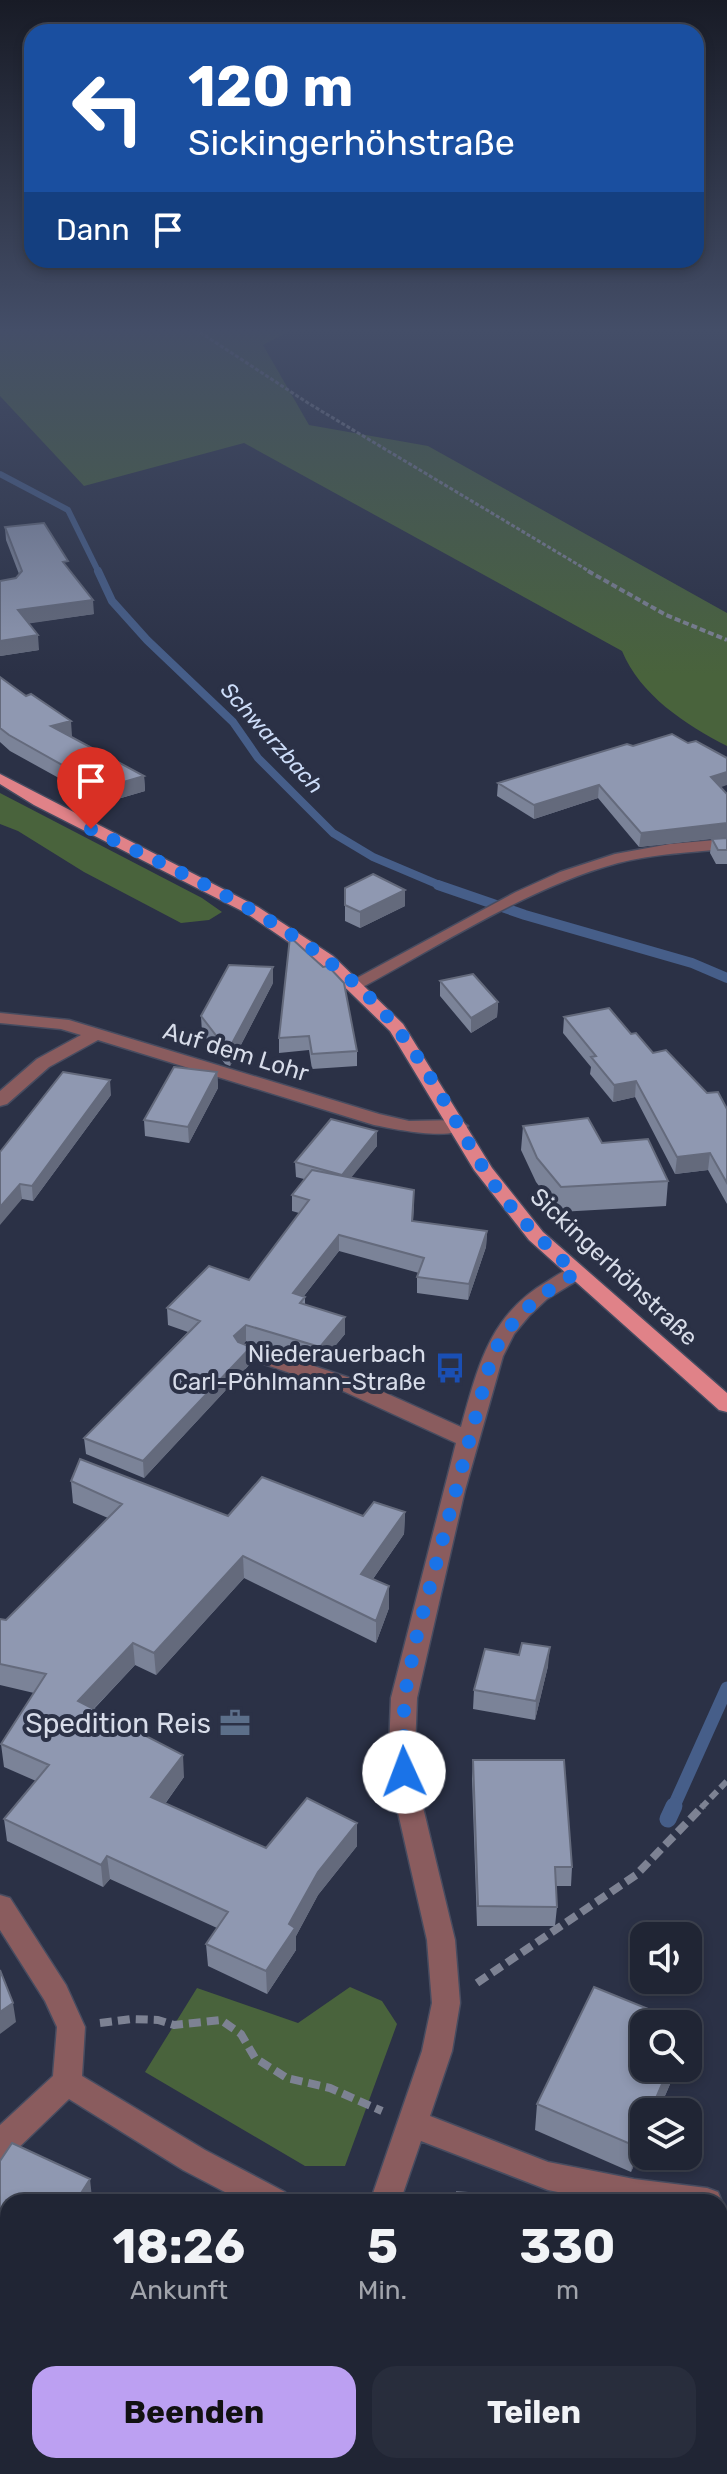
<!DOCTYPE html>
<html lang="de">
<head>
<meta charset="utf-8">
<style>
	:root { --surface:#202534; --page:#282d3c; --text:#f1f3f6; --muted:#a2a5ac; --line:#3d424f; --accent:#bca0f2 }
	body { margin:0; font-family:Rubik,sans-serif; background:var(--page); color:var(--text); height:100vh; display:flex; flex-direction:column; font-size:30px; white-space:nowrap }
	* { box-sizing:border-box; margin:0 }
	p { font-size:26px; color:var(--muted) }
	.icon { flex:none; width:44px; height:44px; fill:none; stroke:currentColor; stroke-width:2; stroke-linecap:round; stroke-linejoin:round }
	.map { position:relative; flex:1; overflow:hidden }
	.side { position:absolute; left:0px; top:2194px; width:728px; height:280px; display:flex; flex-direction:column; background:var(--surface); border-radius:24px 24px 0 0; box-shadow:0 4px 12px #0003,0 0 0 2px var(--line) }
	.side>* { flex:none }
	.top-card { position:absolute; left:24px; top:24px; width:680px; height:244px; border-radius:24px; box-shadow:0 4px 12px #0003,0 0 0 2px var(--line); background:#1a4fa0; color:#fff; overflow:hidden }
	.buttons { position:absolute; left:630px; top:1922px; display:grid; gap:16px }
	.buttons a { display:grid; place-items:center; width:72px; height:72px; border-radius:16px; background:var(--surface); box-shadow:0 4px 12px #0003,0 0 0 2px var(--line); font-size:40px }
	.pin { position:absolute; display:grid; place-items:center; width:68px; height:68px; color:#fff; margin:-82px -34px; border-radius:50% 50% 50% 0; rotate:-45deg; box-shadow:0 0 8px #0007 }
	.pin .icon { rotate:45deg }
	.me { position:absolute; width:88px; margin:-44px; rotate:358deg; stroke-linejoin:round; filter:drop-shadow(0 0 6px #0008) }
	.turn { display:flex; align-items:center; gap:28px; height:168px; padding:0 32px; font-size:36px }
	.turn .icon { width:104px; height:104px; stroke-width:2.5 }
	.turn b { display:block; font-size:56px; line-height:68px }
	.then { display:flex; align-items:center; height:76px; padding:0 32px; background:#0003; gap:16px; font-size:30px }
	.eta { display:flex; justify-content:space-evenly; align-items:center; height:136px; text-align:center }
	.eta b { font-size:48px; font-weight:700; line-height:56px }
	.primary-button { display:flex; gap:16px; margin-top:auto; padding:16px 32px }
	.primary-button a { flex:1; height:92px; border-radius:24px; background:var(--accent); color:#111; font-size:32px; font-weight:700; line-height:92px; text-align:center }
	.primary-button a+a { background:var(--page); color:var(--text) }
	.map>svg:first-child { display:block }
</style>
</head>
<body>
<div class="map">
<svg width="727" height="2474" viewBox="0 0 727 2474">
	<rect width="100%" height="100%" fill="#2b3146"/>
	<path fill="#49633c" d="M0,329H293L263,345L309,425L428,446L727,613V746C686,725 640,695 622,651L244,443L84,486L0,396Z
		M0,793L202,898L222,912L209,920L181,923L84,872L18,831L0,824Z
		M350,1987L382,2001L397,2024L345,2166H305L145,2072L197,1988L298,2023Z"/>
	<g fill="none" stroke-linecap="round" stroke-linejoin="round">
		<path stroke="#465e89" stroke-width="6" d="M0,474L68,510L99,573"/>
		<path stroke="#465e89" stroke-width="8" d="M98,571L112,601L147,640L233,722L258,758L333,833L373,857L444,887"/>
		<path stroke="#465e89" stroke-width="10" d="M438,885L525,915L692,963L727,978"/>
		<path stroke="#465e89" stroke-width="13" d="M673,1808L727,1688"/>
		<path stroke="#465e89" stroke-width="17" d="M668,1819L674,1806"/>
		<g stroke="#474c60" stroke-width="3">
			<path id="minor" d="M727,839V849C691,852 653,854 618,863C531,886 439,946 359,989H347L344,985L516,892L560,872L615,854L670,844Z
				M0,1013L69,1020L379,1114L409,1121L459,1120L468,1126C453,1142 395,1129 374,1125L98,1040L49,1067L7,1104L0,1106V1091L37,1059L81,1035L61,1029L0,1023Z
				M576,1267L583,1269L586,1273L583,1277L547,1299L529,1316L514,1334L503,1356L465,1490L417,1698L415,1749L420,1795L455,1940L460,2003L452,2051L430,2116L548,2162L634,2179L707,2188L718,2192L722,2202L720,2208V2202H607L548,2190L421,2141L400,2202H370L422,2051L432,2003L427,1940L394,1795L389,1749L391,1698L456,1443L343,1391L240,1356L237,1351L248,1344L359,1381L461,1427C478,1367 489,1315 548,1281C557,1275 566,1269 576,1267Z
				M0,1895L10,1898L66,1985L85,2027L82,2076L205,2150L285,2192L289,2202H244L183,2170L69,2099L11,2155L0,2159V2125L53,2076L57,2027L45,2001L0,1930Z
				M280,2466H314L312,2474H278Z"/>
		</g>
		<g stroke="#474c60" stroke-width="3">
			<path id="major" d="M0,774L258,907L333,956L403,1024L492,1168L543,1232L727,1393V1412L719,1410L529,1240L474,1170L390,1031L321,964L246,913L34,805L0,784Z"/>
		</g>
		<path stroke="#7d8293" stroke-width="3" stroke-dasharray="4 2" stroke-linecap="butt" d="M195,329L308,403L592,573"/>
		<path stroke="#7d8293" stroke-width="4" stroke-dasharray="6 3" stroke-linecap="butt" d="M588,571L666,615L727,640"/>
		<path stroke="#7d8293" stroke-width="6" stroke-dasharray="9 5" stroke-linecap="butt" d="M701,1808L727,1781"/>
		<path stroke="#7d8293" stroke-width="8" stroke-dasharray="12 6" stroke-linecap="butt" d="M477,1983L636,1875L703,1806
			M100,2023L131,2019L158,2020L174,2025L221,2020L241,2034L255,2058L287,2078L330,2088L382,2111"/>
		<use href="#minor" fill="#8a5c5e" fill-rule="evenodd"/>
		<use href="#major" fill="#e08288" fill-rule="evenodd"/>
	</g>
	<path fill="#7b8398" d="M5,527L69,569L94,614L28,623L39,650L0,656V581L16,578L19,574L6,540Z
		M0,677L72,736H70L144,776L145,791L104,803L10,751L0,742Z
		M498,783L721,787L727,837L639,847L598,798L534,819L497,796Z
		M727,838V864H716L710,853L712,839Z
		M345,888L405,906L360,928L345,921Z
		M290,937L357,1051V1066L312,1069L309,1050L279,1053V1038Z
		M440,981L498,1002L497,1017L471,1033L440,996Z
		M273,983L230,1066L225,1064L202,1033L201,1016Z
		M564,1017L631,1034L653,1053L727,1109V1204L708,1170L675,1174L635,1097L613,1102L590,1074L591,1067L563,1033Z
		M217,1072L218,1088L189,1143L145,1136L144,1120Z
		M111,1095L33,1201L22,1199L0,1152Z
		M523,1126L602,1143L668,1181L666,1206L559,1212L536,1182L521,1150Z
		M377,1131V1146L351,1177L414,1205L413,1221L487,1231L486,1247L468,1300L417,1293V1277L419,1273L339,1251L304,1296L305,1297V1305L345,1317V1334L321,1363L246,1341L243,1344L251,1347V1363L144,1478L86,1454L84,1438L188,1332L168,1325L167,1308L249,1280L299,1213L292,1211V1195L304,1179L296,1177L295,1162Z
		M71,1481L228,1516H363L405,1512L404,1534L373,1579L389,1586V1608L376,1643L244,1578L156,1675L135,1665L94,1709L184,1777L165,1804L266,1848L357,1823V1846L318,1895L296,1936V1950L267,1994L208,1966L206,1944L217,1928L110,1879L103,1887L7,1841L4,1819L36,1781L4,1767L1,1744L34,1693L0,1685V1619L6,1620L108,1518L73,1503Z
		M548,1666L535,1720L473,1709L474,1690Z
		M473,1760L572,1867L571,1886H556L557,1907L555,1926H477L472,1779Z
		M644,2068H677L658,2112H644V2143L631,2172L535,2130L537,2104Z
		M720,2258L727,2261V2474H704L695,2471V2466H720Z"/>
	<path fill="#646a7c" d="M93,600L94,614L19,625L18,610Z
		M38,635L39,650L0,656V641Z
		M71,721L72,736L52,742L51,726Z
		M727,772V785L710,791L711,777Z
		M144,776L145,791L104,803L103,788Z
		M599,785L598,798L534,819V805Z
		M727,823V837L639,847L641,833Z
		M405,890V906L360,928V912Z
		M273,967V983L230,1066L229,1049Z
		M498,1002L497,1017L471,1033V1018Z
		M217,1072L218,1088L189,1143L188,1127Z
		M110,1080L111,1095L33,1201L32,1186Z
		M636,1081L635,1097L613,1102L614,1085Z
		M377,1131V1146L342,1189V1175Z
		M710,1153L708,1170L675,1174L677,1157Z
		M20,1184L22,1199L0,1225V1207Z
		M487,1231L486,1247L468,1300L469,1284Z
		M339,1235V1251L293,1310V1293Z
		M345,1317V1334L321,1363L320,1347Z
		M246,1325V1341L234,1353V1336Z
		M251,1347V1363L144,1478L143,1461Z
		M405,1512L404,1534L361,1596V1574Z
		M243,1556L244,1578L156,1675L154,1653Z
		M389,1586V1608L376,1643V1621Z
		M133,1643L135,1665L80,1723L78,1701Z
		M550,1647L548,1666L535,1720L536,1701Z
		M183,1755L184,1777L153,1820L151,1797Z
		M357,1823V1846L318,1895L296,1936V1950L267,1994L266,1971L289,1924L318,1872Z
		M107,1856L110,1879L103,1887L101,1865Z
		M13,2003L16,2022L0,2034V2012Z
		M669,2068H677L658,2112H650Z
		M644,2125V2143L631,2172L635,2146Z
		M90,2179L92,2198L90,2202H79L78,2198Z
		M8,2263V2287L0,2300V2276Z"/>
	<path fill="#8f98b1" stroke="#646a7c" stroke-width="2" d="M44,523L68,561L63,562L93,600L18,610L38,635L0,641V581L16,578L22,571L5,527Z
		M0,677L26,696L31,694L71,721L51,726L144,776L103,788L9,735L0,728Z
		M672,734L688,743L696,741L727,758V772L711,777L727,794V823L641,833L599,785L534,805L498,783L627,744L633,746Z
		M727,838V850H718L712,839Z
		M373,874L405,890L360,912L345,905V888Z
		M290,937L323,967L328,966L344,983L357,1051L312,1054L309,1036L279,1038Z
		M229,965L273,967L229,1049L225,1047L201,1016Z
		M473,974L498,1002L471,1018L440,981Z
		M609,1008L631,1034L636,1033L653,1053L666,1050L707,1093L718,1092L727,1109V1183L710,1153L677,1157L636,1081L614,1085L591,1057L596,1056L564,1017Z
		M174,1067L217,1072L188,1127L144,1120Z
		M63,1072L110,1080L32,1186L20,1184L0,1207V1152Z
		M588,1118L602,1143L648,1139L668,1181L561,1187L537,1158L523,1126Z
		M331,1119L377,1131L342,1175L295,1162Z
		M312,1170L414,1190L412,1221L487,1231L469,1284L417,1277L424,1258L339,1235L293,1293L305,1297L300,1303L345,1317L320,1347L246,1325L234,1336L238,1342L251,1347L143,1461L84,1438L200,1321L167,1308L209,1266L249,1280L309,1200L292,1195Z
		M80,1459L228,1516L262,1477L363,1516L374,1502L405,1512L361,1574L389,1586L376,1621L243,1556L154,1653L133,1643L78,1701L183,1755L151,1797L266,1848L307,1798L357,1823L318,1872L289,1924L295,1928L266,1971L206,1944L228,1912L107,1856L101,1865L4,1819L49,1765L1,1744L46,1674L0,1664V1619L6,1620L122,1504L71,1481Z
		M522,1643L550,1647L536,1701L474,1690L485,1649L519,1655Z
		M473,1760H564L572,1867H555L557,1907L478,1906Z
		M0,1970L13,2003L0,2012Z
		M594,1987L685,2024H644V2068H669L650,2112H644V2125L635,2146L537,2104Z
		M12,2143L90,2179L78,2198L88,2202H8V2263L0,2276V2161Z
		M457,2192L568,2202H457Z
		M720,2258L727,2261V2463L720,2461Z
		M529,2466H538L552,2474H525Z
		M484,2469L493,2474H482Z"/>
	<linearGradient id="sky" x2="0" y2="1"><stop stop-color="#181b26"/><stop offset="0.49" stop-color="#444e68"/><stop offset="1" stop-color="#444e68" stop-opacity="0"/></linearGradient>
	<rect width="727" height="675" fill="url(#sky)"/>
	<g fill="none" stroke-linecap="round" stroke-linejoin="round">
		<path stroke="#1a73e8" stroke-width="14" stroke-dasharray="0 25.2" d="M91,829C197,881 324,934 398,1030C431,1073 455,1122 484,1169C508,1209 542,1241 576,1273C539,1295 512,1316 492,1356L417,1635L404,1698V1772"/>
	</g>
	<defs>
		<g id="bus-bare" transform="scale(2.4)"><path d="M-5-6H5V4H4V6H2V4H-2V6H-4V4H-5ZM-3.5-4V0h7V-4ZM-3.5 1.2v1.5H-2V1.2ZM2 1.2v1.5H3.5V1.2Z" fill="#1a4fb4" stroke="#2b3146" stroke-width="2.5" paint-order="stroke"/></g>
		<g id="office-bare" transform="scale(2.4)"><path d="M-6-3h4V-5.5h4V-3h4V5H-6ZM-1-4.5V-3h2v-1.5ZM-6 0V1H6V0Z" fill="#5c6f8a" stroke="#2b3146" stroke-width="2.5" paint-order="stroke"/></g>
	</defs>
	<g fill-rule="evenodd">
		<use href="#bus-bare" x="450" y="1368"/>
		<use href="#office-bare" x="235" y="1723"/>
	</g>
	<g text-anchor="middle" dominant-baseline="central" stroke-width="8" stroke-linejoin="round" paint-order="stroke">
		<g font-size="22" font-style="italic" fill="#ccdcf8" stroke="#2b3146">
			<text transform="translate(272 738) rotate(48)">Schwarzbach</text>
		</g>
		<g font-size="24" fill="#d7dce9" stroke="#2b3146">
			<text transform="translate(236 1052) rotate(17)">Auf dem Lohr</text>
			<text transform="translate(614 1267) rotate(43)">Sickingerhöhstraße</text>
		</g>
		<g font-size="24" fill="#d7dce9" stroke="#2b3146" text-anchor="end">
			<text x="426" y="1354">Niederauerbach<tspan x="426" dy="28">Carl-Pöhlmann-Straße</tspan></text>
		</g>
		<g font-size="28" fill="#d7dce9" stroke="#2b3146" text-anchor="end">
			<text x="211" y="1723">Spedition Reis</text>
		</g>
	</g>
</svg>
<div class="buttons">
<a><svg class="icon" aria-label="sound" viewBox="0 0 24 24"><path d="M4 9h4l5-4v14l-5-4H4zM17 9q2 3 0 6"/></svg></a>
<a><svg class="icon" aria-label="search" viewBox="0 0 24 24"><circle cx="10" cy="10" r="6"/><path d="M15 15l6 6"/></svg></a>
<a><svg class="icon" aria-label="layers" viewBox="0 0 24 24"><path d="M12 4l9 5-9 5-9-5zM3 14l9 5 9-5"/></svg></a>
</div>
<div class="pin" style="left:91px;top:829px;background:#d93025"><svg class="icon" aria-label="arrive" viewBox="0 0 24 24"><path d="M6 21V4h12l-3 4 3 4H6"/></svg></div>
<svg class="me" style="left:404px;top:1772px" viewBox="-20 -20 40 40"><circle r="19" fill="#fff"/><path d="M0-13L10 11 0 6-10 11z" fill="#1a73e8"/></svg>
<div class="top-card">
<div class="turn"><svg class="icon" aria-label="left" viewBox="0 0 24 24"><path d="M17 20v-9H6M10 6l-5 5 5 5"/></svg><div><b>120 m</b>Sickingerhöhstraße</div></div>
<div class="then">Dann<svg class="icon" aria-label="arrive" viewBox="0 0 24 24"><path d="M6 21V4h12l-3 4 3 4H6"/></svg></div>
</div>
<section class="side">
<div class="eta">
<div><b>18:26</b><p>Ankunft</p></div>
<div><b>5</b><p>Min.</p></div>
<div><b>330</b><p>m</p></div>
</div>
<div class="primary-button"><a>Beenden</a><a>Teilen</a></div>
</section>
</div>
</body>
</html>
